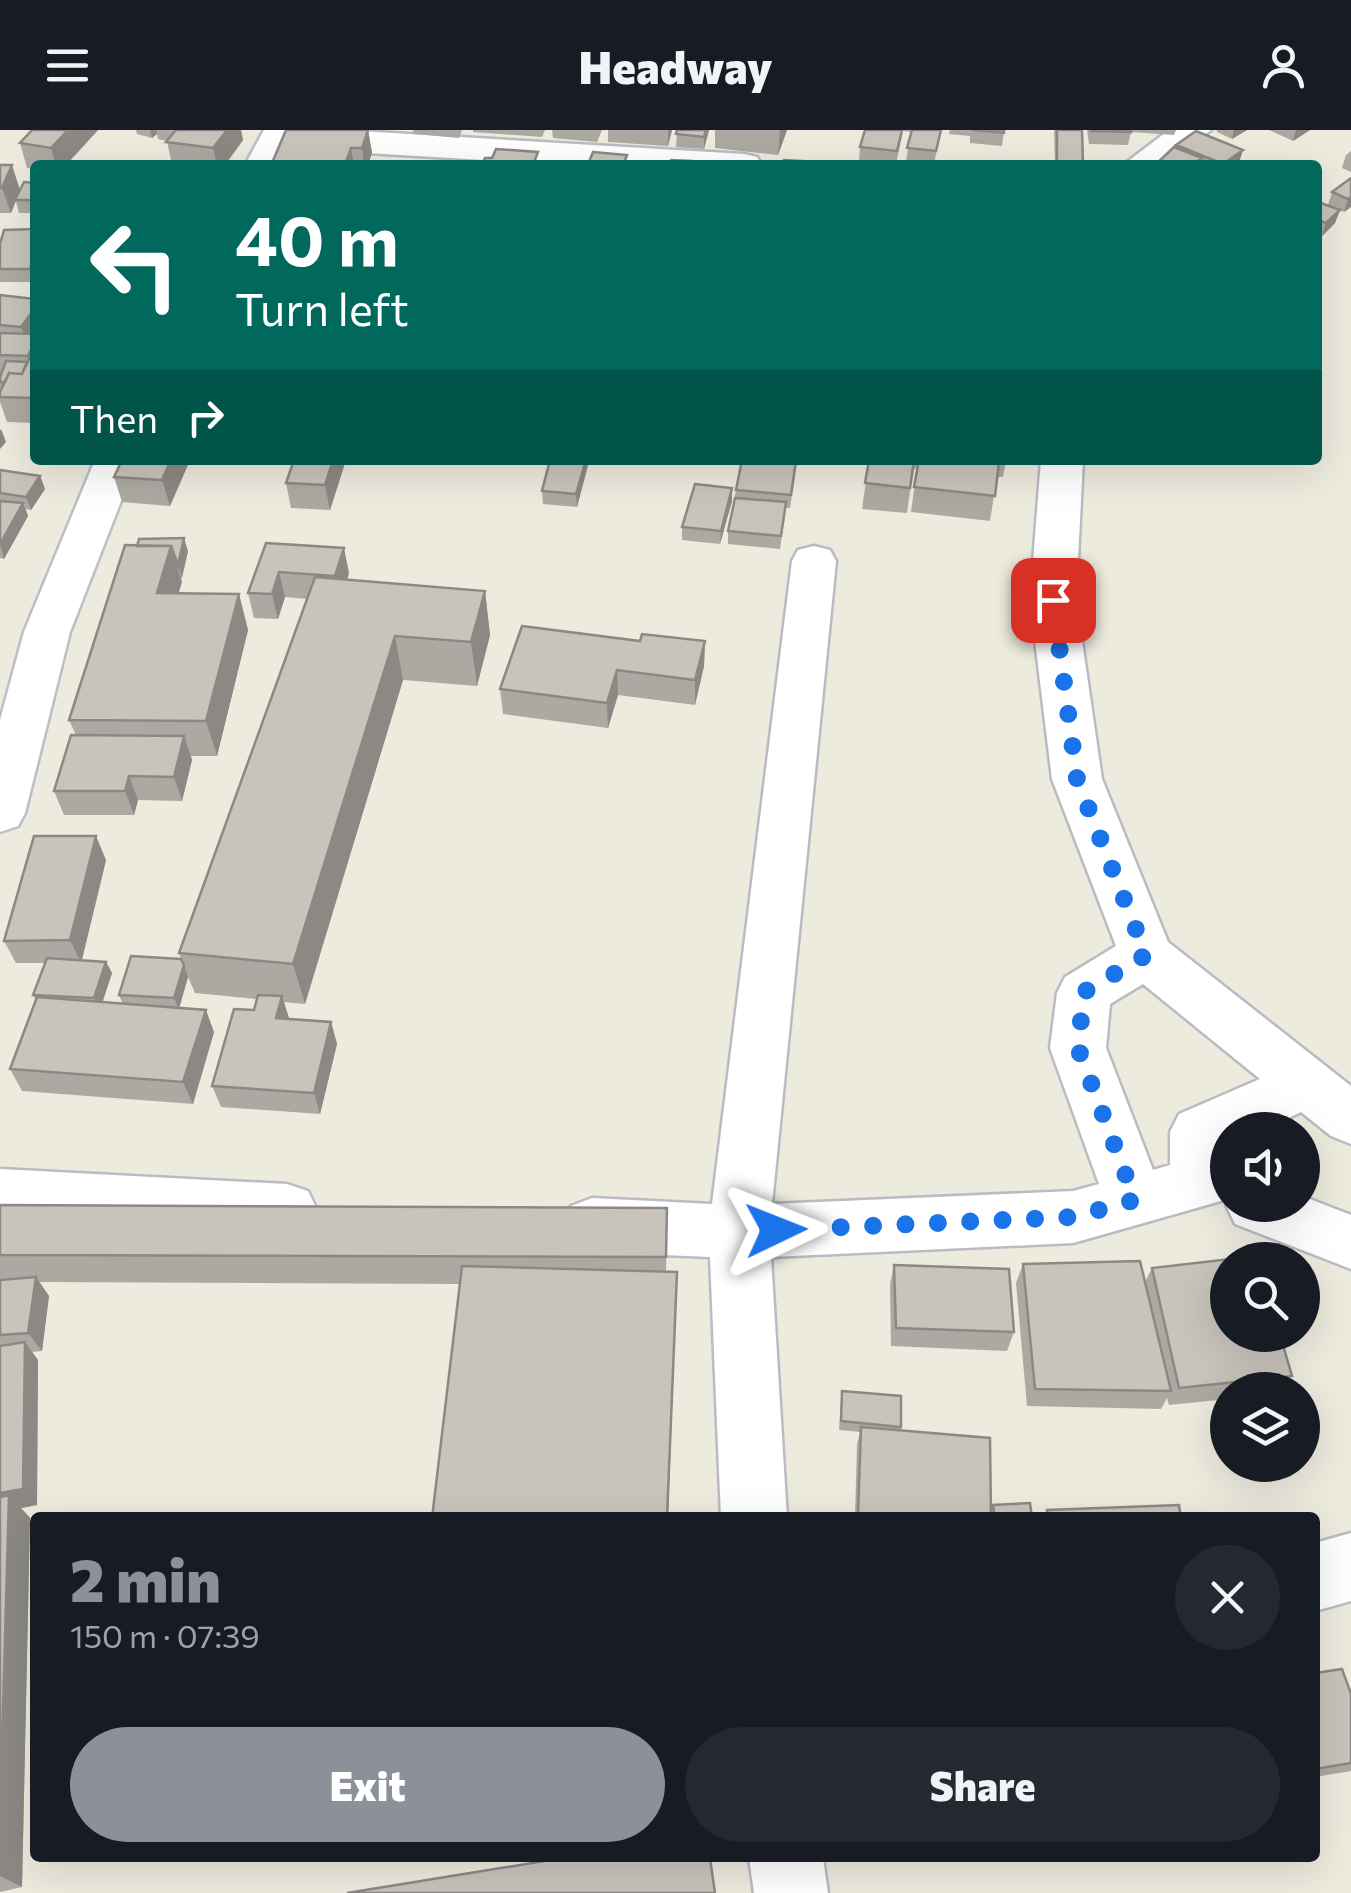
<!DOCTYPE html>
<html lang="en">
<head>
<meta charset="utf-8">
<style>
	:root { --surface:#171b24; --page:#242831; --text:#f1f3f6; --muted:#9ea1a6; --accent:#8c9099 }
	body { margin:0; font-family:Commissioner,sans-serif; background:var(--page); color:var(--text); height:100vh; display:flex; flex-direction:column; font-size:38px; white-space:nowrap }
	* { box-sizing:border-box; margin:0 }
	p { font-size:32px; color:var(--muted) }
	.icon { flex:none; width:55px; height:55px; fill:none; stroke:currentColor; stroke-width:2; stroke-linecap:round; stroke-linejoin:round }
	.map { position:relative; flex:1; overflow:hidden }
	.panel { position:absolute; left:30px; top:1382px; width:1290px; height:350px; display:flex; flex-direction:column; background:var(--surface); border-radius:10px; box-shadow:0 10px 40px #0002 }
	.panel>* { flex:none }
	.top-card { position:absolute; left:30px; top:30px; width:1292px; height:305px; border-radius:10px; box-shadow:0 10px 40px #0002; background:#00695c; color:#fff; overflow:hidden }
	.tools { position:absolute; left:1210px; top:982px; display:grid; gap:20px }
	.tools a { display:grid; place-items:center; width:110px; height:110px; border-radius:50%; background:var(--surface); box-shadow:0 10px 40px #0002; font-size:50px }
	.pin { position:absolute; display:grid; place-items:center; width:85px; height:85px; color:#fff; margin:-42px; border-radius:20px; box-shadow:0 5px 15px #0006 }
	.me { position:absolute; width:110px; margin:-55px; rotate:88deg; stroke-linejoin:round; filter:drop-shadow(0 0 8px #0008) }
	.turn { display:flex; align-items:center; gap:35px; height:210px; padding:0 40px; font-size:45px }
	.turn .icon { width:130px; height:130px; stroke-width:2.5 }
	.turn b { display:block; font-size:70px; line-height:85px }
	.then { display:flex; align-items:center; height:95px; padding:0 40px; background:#0003; gap:20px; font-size:38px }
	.round { display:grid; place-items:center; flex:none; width:105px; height:105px; border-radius:52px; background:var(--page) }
	.head { display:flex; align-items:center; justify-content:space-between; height:170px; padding:0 40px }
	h1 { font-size:60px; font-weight:800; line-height:75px; color:var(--accent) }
	.action { display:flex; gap:20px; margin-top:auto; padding:20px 40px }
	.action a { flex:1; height:115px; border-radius:60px; background:var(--accent); color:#fff; font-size:40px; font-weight:800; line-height:115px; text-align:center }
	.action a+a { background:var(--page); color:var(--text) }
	header { display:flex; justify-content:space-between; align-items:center; height:130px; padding:0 40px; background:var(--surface); font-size:45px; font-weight:800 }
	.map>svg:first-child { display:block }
</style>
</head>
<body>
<header><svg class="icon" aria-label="menu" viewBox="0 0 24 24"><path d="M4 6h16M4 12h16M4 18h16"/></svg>Headway<svg class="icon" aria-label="person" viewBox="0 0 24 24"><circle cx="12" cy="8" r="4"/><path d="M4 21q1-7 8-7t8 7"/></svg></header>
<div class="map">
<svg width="1351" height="1763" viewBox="0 0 1351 1763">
	<rect width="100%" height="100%" fill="#edebde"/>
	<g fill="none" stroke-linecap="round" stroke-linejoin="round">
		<g stroke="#babcc3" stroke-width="5">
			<path id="street" d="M285,0H342L744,24L757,27L762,35H567L298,19L285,16L280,8Z
				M1169,0H1211L1165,35H1123Z
				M1041,330H1083L1076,470L1102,649L1168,812L1351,956V1014L1331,1006L1301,982L1263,1000H1228V1057L1221,1071L1073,1113L771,1127L787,1388H721L710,1127L592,1122L571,1114L562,1095L571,1076L592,1068L712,1074L792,431L798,420L814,416L830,420L836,431L772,1074L1073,1061L1099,1054L1050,918L1057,863L1065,847L1116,816L1052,649L1030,470ZM1143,854L1260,949L1179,984L1170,1002V1035L1153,1040L1106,918L1110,874Z
				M0,1039L287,1054L308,1061L317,1080L308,1099L287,1106L0,1091Z
				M1302,1066L1351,1085V1139L1235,1094L1226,1075H1302Z
				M1351,1403V1471L1315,1481V1413Z
				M749,1728H823L828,1763H754Z"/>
		</g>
		<g stroke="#bcbfc7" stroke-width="5">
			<path id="secondary" d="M264,0H300L281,35H245Z
				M95,330H137L70,502L25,683L18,696L0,702V590L24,502Z"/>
		</g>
		<use href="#street" fill="#fff" fill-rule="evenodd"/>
		<use href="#secondary" fill="#fff" fill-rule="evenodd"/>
	</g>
	<path fill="#aca9a2" d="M98,0L66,35H35V39L27,38L20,13Z
		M136,0H241L243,10L225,35H172L167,11L158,9L157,4L152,8L137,4Z
		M368,0L372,23L368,35H248L272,33Z
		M413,0H462L459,8L414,4Z
		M473,0H545L542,7L473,2Z
		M552,0H602L597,12L553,8Z
		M608,0H672L668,16L608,12Z
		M677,0H709L704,19L676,17Z
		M715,0H787L778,25L715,18Z
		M865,0H941L934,34L906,31L911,2L903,1L896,34L859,30L860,17Z
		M950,0H1004L1002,16L970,13V6L949,4Z
		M1054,0H1082L1083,35H1055Z
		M1087,0H1176L1174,5L1131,2L1128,15L1089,14Z
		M1217,0H1247L1232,9L1217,2Z
		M1269,0H1310L1293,11Z
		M1176,15L1239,33L1236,35H1146L1156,34L1176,18Z
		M1351,21V42L1342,38L1346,25Z
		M0,35L20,61L35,53V83H19L16,71L11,83H0Z
		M1351,48V77L1344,82L1340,80L1335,93L1322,106L1318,104V72L1328,75L1332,62Z
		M35,99V152H0V114Z
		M0,165L30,204H35V293L7,292L0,272Z
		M122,330H190L170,376L122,372L114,347Z
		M294,330H346L330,380L291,378L286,353Z
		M550,330H588V335L577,377L543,374L542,361Z
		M869,330H1006L1003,347H997L990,391L911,382L917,339H913L907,383L862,379Z
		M0,340L40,346L45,359L31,380L26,379L28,386L4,429L0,428Z
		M795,344L790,378H786L780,419L728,414V401L736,360Z
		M732,371L720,414L682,410V397Z
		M266,413L349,443L347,449L485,461L490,505L477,556L403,550L305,874L284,872L289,889L331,892L337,914L320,984L221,977L212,956L254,880L257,869L195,863L188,847L179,878L214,902L193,974L22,961L10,939L36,870L33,865L45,833H16L4,811L106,730L82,830L106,832L112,843L102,872L123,874L119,865L181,829L179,823L307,469L285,467L278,489L254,488L248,463Z
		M125,415L188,421L178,463L239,464L248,500L217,626H191L192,630L182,671L138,670L134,685H64L54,661L76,605L69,590Z
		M640,511H705L704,536L695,575L618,565L608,598L503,584L500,559Z
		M0,1075L667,1078L666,1142L677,1176L459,1154L39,1152L49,1166L42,1221L32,1222L38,1230L37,1375L21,1378L30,1388L22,1757L0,1762Z
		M1023,1134L1145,1152L1152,1138L1292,1246L1281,1260H1228V1269L1169,1275L1167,1268L1161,1279L1027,1276L1016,1153Z
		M894,1135L1014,1202L1007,1221L891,1216L890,1154Z
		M842,1261L901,1297L900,1300L991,1378L993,1375L1032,1388H855L857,1314L860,1302L839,1300Z
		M1315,1543L1351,1564V1641L1315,1647Z"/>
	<path fill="#8c8984" d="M68,0H98L66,35H56L51,18Z
		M150,0H156L157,4L152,8Z
		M227,0H241L243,10L225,35H217L213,18Z
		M368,0L372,23L368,35H364L362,18Z
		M668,0H672L668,16Z
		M706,0H709L704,19V7Z
		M780,0H787L778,25Z
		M1234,0H1247L1232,9Z
		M1296,0H1310L1293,11Z
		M351,18L354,35H345Z
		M1243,20L1239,33L1236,35H1223Z
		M12,35L20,60L11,83L2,58Z
		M1351,67V77L1344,82L1348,69Z
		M1340,80L1335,93L1322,106L1326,93Z
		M35,119V152L30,139Z
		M35,178V197L26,210L21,197Z
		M35,211V233L32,239L28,226Z
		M1,299L6,312L0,319V300Z
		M171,330H190L170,376L162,350Z
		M333,330H346L330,380L325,355Z
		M586,330H588V335L577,377L576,364Z
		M40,346L45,359L31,380L26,367Z
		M732,358V371L720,414L721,401Z
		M23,373L28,386L4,429L0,414Z
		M184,408L188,421L182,448L178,435Z
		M171,416L182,452L168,498L157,463Z
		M344,418L349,443L340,471L335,446Z
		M279,442L285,467L278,489L272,464Z
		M485,461L490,505L477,556L471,512Z
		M239,464L248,500L217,626L206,591Z
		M395,506L403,550L305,874L293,834Z
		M705,511L704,536L695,575V550Z
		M617,540L618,565L608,598L607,573Z
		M184,606L192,630L182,671L174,647Z
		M129,646L138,670L134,685L125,661Z
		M96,706L106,730L81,833L70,810Z
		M106,832L112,843L100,880L94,868Z
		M184,835L188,847L179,879L174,868Z
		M282,866L289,888H276Z
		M206,880L214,902L193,974L183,952Z
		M331,892L337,914L320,984L314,963Z
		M677,1142L668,1388H667Z
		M36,1147L49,1166L42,1221L28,1203Z
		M25,1212L38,1230L37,1375L21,1378L30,1388L22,1757L0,1746V1363Z"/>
	<path fill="#c8c4bc" stroke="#8c8984" stroke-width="2.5" d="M32,0H68L51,18L20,13Z
		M176,0H227L213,18L166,12Z
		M286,0H368L362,18H351L345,35L272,33Z
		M677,0H706L704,7L676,4Z
		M865,0H902L897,21L860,17Z
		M912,0H941L936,21L907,18Z
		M972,0H1004V3Z
		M1057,0H1082L1083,33L1057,32Z
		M1091,0H1130L1131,2L1091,1Z
		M1196,1L1243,20L1223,34L1176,15Z
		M1174,17L1202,28L1192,35L1156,34Z
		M496,19L538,22L533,35H482L485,28H492Z
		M593,22L627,25L624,33L588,34Z
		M671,30L692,31L691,35H669Z
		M784,30L818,32V35H783Z
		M249,32L315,35H248Z
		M0,35H12L2,58H0Z
		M1351,48V67L1348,69L1332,62Z
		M24,52L35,53V70H15Z
		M1318,72L1340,80L1326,93L1318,90Z
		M35,99V119L30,139H0V114L4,100Z
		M0,165L35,169V178L21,197L0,195Z
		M0,203L35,204V211L28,226L0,225Z
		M29,229H35V268L0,267V262L9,243L22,244Z
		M6,231L27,232L22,244L9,243L5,252H0V247Z
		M122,330H171L162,350L114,347Z
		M294,330H333L325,355L286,353Z
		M550,330H586L576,364L542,361Z
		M742,330L796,331L791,365L736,360Z
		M869,330H914L910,358L865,353Z
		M919,330H985L999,332L995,366L914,357Z
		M0,340L40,346L26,367L0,363Z
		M695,354L732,358L721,401L682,397Z
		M735,368L786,372L781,406L728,401Z
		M0,371L23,373L0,414Z
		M184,408L178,435L171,416H137L139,409Z
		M266,413L344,418L335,446L279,442L272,464L248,463Z
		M125,415L171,416L157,463L239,464L206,591L69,590Z
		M315,447L485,461L471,512L395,506L293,834L179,823Z
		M522,496L640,511L642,504L705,511L695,550L617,540L607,573L500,559Z
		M71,605L184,606L174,647L129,646L125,661H54Z
		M34,706H96L70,810L4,811Z
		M131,826L181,829L184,835L174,868L119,865Z
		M47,828L106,832L94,868L33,865Z
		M258,865L282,866L276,888L331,892L314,963L212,956L234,879L254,880Z
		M37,867L206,880L183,952L10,939Z
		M0,1075L667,1078L666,1127L0,1125Z
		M1256,1126L1257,1130H1228V1205H1280L1292,1246L1179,1258L1152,1138Z
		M1140,1131L1171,1261L1035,1259L1023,1134Z
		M894,1135L1009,1139L1014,1202L896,1198Z
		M462,1136L677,1142L667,1388H432Z
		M36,1147L28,1203L0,1205V1150Z
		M25,1212L23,1359L0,1363V1216Z
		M842,1261L901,1266V1297L841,1291Z
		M861,1297L990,1308L991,1388H884L858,1385Z
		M9,1365L0,1686V1367Z
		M1030,1373L1032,1388H995L993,1375Z
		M1179,1375L1181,1388H1048L1047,1380Z
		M1342,1539L1351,1564V1633L1315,1639V1543Z
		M563,1728H710L715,1763H347Z"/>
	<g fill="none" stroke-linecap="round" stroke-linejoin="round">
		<path stroke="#1a73e8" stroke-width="18" stroke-dasharray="0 32.4" d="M776,1100L1073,1087L1135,1070L1078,918L1084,862L1146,825L1077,649L1053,470"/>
	</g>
</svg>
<div class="tools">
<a><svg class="icon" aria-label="sound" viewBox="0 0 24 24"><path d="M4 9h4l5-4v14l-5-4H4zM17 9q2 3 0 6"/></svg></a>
<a><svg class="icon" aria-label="search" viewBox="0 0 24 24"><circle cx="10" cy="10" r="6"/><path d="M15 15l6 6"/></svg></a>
<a><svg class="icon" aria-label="layers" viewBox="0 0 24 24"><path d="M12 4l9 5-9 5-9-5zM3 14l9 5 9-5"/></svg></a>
</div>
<div class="pin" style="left:1053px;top:470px;background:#d93025"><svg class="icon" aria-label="arrive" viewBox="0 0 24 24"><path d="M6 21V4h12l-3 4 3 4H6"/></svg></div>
<svg class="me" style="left:776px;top:1100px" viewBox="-20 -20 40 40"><path d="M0-17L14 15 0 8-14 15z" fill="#1a73e8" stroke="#fff" stroke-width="4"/></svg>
<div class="top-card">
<div class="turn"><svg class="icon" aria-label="left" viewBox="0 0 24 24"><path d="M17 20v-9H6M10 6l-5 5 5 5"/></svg><div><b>40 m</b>Turn left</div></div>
<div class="then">Then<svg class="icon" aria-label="right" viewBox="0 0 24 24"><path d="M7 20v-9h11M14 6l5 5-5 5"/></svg></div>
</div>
<section class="panel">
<div class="head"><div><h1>2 min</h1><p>150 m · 07:39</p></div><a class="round"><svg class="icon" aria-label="close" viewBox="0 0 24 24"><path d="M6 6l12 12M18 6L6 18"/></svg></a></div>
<div class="action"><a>Exit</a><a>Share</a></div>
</section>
</div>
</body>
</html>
